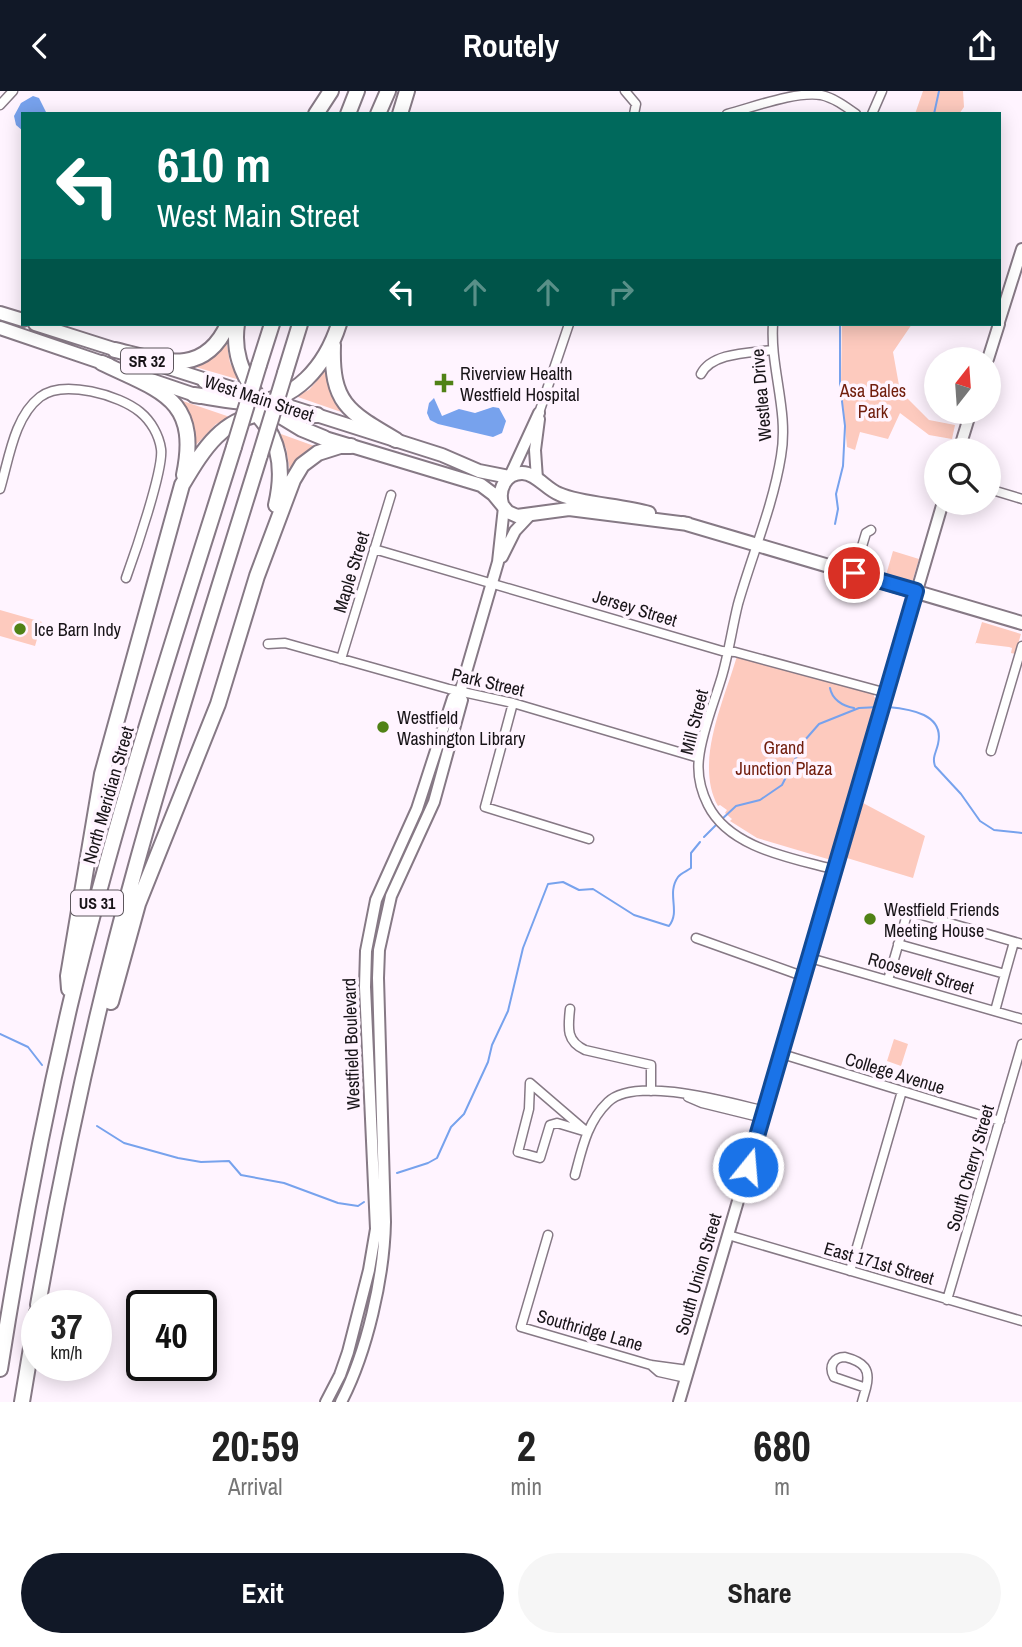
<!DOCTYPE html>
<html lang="en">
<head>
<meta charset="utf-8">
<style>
	:root { --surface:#fff; --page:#f6f6f6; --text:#222; --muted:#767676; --accent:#111827 }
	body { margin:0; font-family:"Archivo Narrow",sans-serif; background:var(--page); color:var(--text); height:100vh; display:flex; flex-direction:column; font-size:26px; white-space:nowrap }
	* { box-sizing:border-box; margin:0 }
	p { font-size:23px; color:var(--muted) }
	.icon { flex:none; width:38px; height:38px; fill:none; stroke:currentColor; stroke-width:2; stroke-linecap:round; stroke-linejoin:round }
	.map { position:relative; height:1311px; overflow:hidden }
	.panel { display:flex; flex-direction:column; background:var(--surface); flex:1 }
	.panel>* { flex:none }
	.banner { position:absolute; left:21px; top:21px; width:980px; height:214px; border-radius:0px; box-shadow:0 4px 18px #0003; background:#00695c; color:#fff; overflow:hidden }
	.needle { width:46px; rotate:17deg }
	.buttons { position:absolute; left:924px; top:256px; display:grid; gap:14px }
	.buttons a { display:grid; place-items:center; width:77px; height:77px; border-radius:50%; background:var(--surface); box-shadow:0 4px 18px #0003; font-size:35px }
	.speed { position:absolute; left:21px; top:1199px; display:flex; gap:14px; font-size:35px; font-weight:700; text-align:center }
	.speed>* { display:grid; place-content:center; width:91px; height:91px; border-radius:50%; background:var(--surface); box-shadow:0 4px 18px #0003; line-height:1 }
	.speed small { font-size:18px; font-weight:400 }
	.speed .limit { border:4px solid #111; border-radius:10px; background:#fff; color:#111 }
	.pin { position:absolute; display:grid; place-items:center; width:60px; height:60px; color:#fff; margin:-30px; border:4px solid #fff; border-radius:50%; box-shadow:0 2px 7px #0007 }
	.me { position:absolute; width:77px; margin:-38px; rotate:17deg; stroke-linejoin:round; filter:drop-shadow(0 0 5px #0008) }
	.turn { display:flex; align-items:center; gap:24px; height:147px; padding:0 21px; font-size:32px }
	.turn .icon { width:91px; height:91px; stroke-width:2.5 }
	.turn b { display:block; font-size:49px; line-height:60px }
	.lanes { display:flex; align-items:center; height:66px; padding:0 21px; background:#0003; justify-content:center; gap:35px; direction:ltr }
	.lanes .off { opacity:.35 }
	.eta { display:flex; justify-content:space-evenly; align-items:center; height:119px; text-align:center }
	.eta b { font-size:42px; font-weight:700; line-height:49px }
	.action { display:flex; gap:14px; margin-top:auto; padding:14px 21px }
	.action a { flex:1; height:80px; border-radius:42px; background:var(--accent); color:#fff; font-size:28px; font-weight:700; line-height:80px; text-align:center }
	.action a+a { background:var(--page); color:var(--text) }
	header { display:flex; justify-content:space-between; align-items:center; height:91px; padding:0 21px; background:var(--accent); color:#fff; font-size:32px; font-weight:700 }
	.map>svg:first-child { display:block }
</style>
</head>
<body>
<header><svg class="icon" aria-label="back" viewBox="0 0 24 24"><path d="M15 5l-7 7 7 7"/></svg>Routely<svg class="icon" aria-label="share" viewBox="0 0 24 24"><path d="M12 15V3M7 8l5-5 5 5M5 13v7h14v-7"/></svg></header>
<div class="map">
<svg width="1022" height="1311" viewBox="0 0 1022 1311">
	<rect width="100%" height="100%" fill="#fff4ff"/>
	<path fill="#fdcabe" d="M923,0H963L964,16L959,23H915Z
		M842,233H912L893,261L900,300L929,329L955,334L952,348L929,344L900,322L888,348L860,341L855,359L847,356L841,294Z
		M226,248L230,272L240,289L192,275Z
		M328,277L347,323L295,305L309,299Z
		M177,308L227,325L231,328L216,333L194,356Z
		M278,343H281L317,356L290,380L286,357Z
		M893,460L919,468L912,491L886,484Z
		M0,519L42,531L35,555L0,545Z
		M982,531L1021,543L1015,563L1011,562L1012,557L1009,556L976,552L975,554Z
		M737,565L874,603V606L878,608L831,769L757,747L730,730L732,728L725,722L727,719L720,714L718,715C694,672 724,610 737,565Z
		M863,712L925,745L913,787L847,767Z
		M894,948L908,953L901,975L887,970Z"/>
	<path fill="#77a2ed" d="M33,5L39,7L47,23H23V40L16,34L14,25L21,12Z
		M434,307L442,325L459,318L475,322L493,316L499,317L506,330L502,342L493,346L438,333L430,329L427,322L429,312Z"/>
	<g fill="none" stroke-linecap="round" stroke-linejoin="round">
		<path stroke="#77a2ed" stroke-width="2" d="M934,23L939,0
			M835,433L838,418L836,403L843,375L845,335L840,294V233
			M830,597C832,608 842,615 854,617
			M888,616C910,618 945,623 938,653C936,662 932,666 935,675L961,703L980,730L994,739L1022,742
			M721,729L736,715L760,709L782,694L805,649L819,633L859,617L879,616
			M704,746L717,733
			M0,943L28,956L42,974
			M97,1035L124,1052L178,1067L201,1071L229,1070L241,1084L284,1092L338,1112L358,1115L364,1111
			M397,1082L428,1072L437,1067L451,1036L464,1023L488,971L492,954L508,920L523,857L548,793L563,791L579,799L593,798L634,824L669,835C681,820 666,803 678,786C681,782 687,780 691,777V762L700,751"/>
		<g stroke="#867985" stroke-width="11">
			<path id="street" d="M625,0L636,13L634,23
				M0,14L13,0
				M727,23C754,16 795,0 821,4C834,7 845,15 856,23
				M872,23L882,0
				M773,233C770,277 789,320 781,365C773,415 752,464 738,513C732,537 729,561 722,585C714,612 702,640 699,667C697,683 701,700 708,714C730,758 793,767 836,779
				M701,283C712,261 751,262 772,259
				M539,322L569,233
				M0,398C9,368 14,326 40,306C63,288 120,304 140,321C151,330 159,344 161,358C164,378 134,465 126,487
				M989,398L1022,408
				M374,458L722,560L735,561L887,602
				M854,482L866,442L871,439
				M268,553L285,552L449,598L513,612L699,667
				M341,568L391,404
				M513,612L485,716L589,748
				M991,660L1022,555
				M696,847L805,886
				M898,853L1005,883L995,920
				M810,867L1022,928
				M1005,883L1014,851
				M888,889L908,820L1022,853
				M570,918C568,937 566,950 585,959L651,974V1000
				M782,963L1000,1030
				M530,992L587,1041L557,1032L550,1034L540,1067L518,1061L529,1018Z
				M688,1006L702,1012L763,1027
				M575,1084C582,1058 587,1031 608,1011C636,984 731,1012 765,1020
				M548,1144L521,1236L651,1274L688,1279
				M728,1144L1022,1230
				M850,1180L902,1000
				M947,1209L1022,953
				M845,1266C864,1271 871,1278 866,1297L834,1286C828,1275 834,1266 845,1266Z
				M651,1274L659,1281L686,1287
				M862,1311L866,1297"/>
		</g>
		<g stroke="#867985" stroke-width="14">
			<path id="secondary" d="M999,231L1022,158
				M988,268L999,233
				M959,359L971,320
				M510,385L539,322
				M537,388L535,359L539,328
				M502,466L515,440L530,424
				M326,1311L340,1284L348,1261L369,1179L376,1138L365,896L366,860L376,809L417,718L453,607L459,605
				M341,1311C367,1261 384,1186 385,1131L378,887L379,859L391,805L434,711L462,609L459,605L498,471L504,416
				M679,1311L943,411"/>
		</g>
		<g stroke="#867985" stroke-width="16">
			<path id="primary" d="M0,222L23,229
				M35,233L123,261
				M0,237L109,274
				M153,272L442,364L479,380L509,386
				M142,286L201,306
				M315,344L481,394L493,403L508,421L517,425L569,418L688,433
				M502,413C498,399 505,382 522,382C536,382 546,398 559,403C581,413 623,414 649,422
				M683,432L1022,532"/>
		</g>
		<g stroke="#867985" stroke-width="18">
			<path id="highway" d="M316,23L331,0
				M348,23L357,0
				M378,23L388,0
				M400,23L407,0
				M237,233C233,260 241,281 256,303
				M333,254C331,312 348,321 396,349
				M115,259C161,270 204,287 228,233
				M102,272C160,300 200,307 184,384
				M259,274L272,233
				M285,282L300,233
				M205,290C262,313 291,351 276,414
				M194,304C212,306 230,311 248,311C295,313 326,274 339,233
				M279,324L302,338L324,347
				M69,898L68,885L102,683L182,394C203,359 222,326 267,322C283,321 301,323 317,324
				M111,911L138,813L218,613L257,485L293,389L302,374L318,362L340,355H351
				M38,1214C64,1067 96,919 136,775C174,637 218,500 260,364
				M0,1278C19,1156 42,1035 70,914C115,726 176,541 234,356
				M22,1311L37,1221"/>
		</g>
		<use href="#street" stroke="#fff" stroke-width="8"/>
		<use href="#secondary" stroke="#fff" stroke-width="10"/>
		<use href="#primary" stroke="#fff" stroke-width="12"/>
		<use href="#highway" stroke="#fff" stroke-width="14"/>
		<g stroke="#867985" stroke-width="18" stroke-linecap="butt">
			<path id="highway-bridge" d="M234,356L259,274
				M260,364L285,282"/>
		</g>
		<use href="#highway-bridge" stroke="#fff" stroke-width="14"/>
	</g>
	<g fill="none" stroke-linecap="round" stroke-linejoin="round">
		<g stroke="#114b97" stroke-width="18">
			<path id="route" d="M748,1076L916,500L854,482"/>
		</g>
		<use href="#route" stroke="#1a73e8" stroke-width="12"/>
	</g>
	<g fill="#508216" stroke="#fff4ff" stroke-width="2.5">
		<path d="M440.5 281.5h7v7h7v7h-7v7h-7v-7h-7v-7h7z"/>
		<circle cx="20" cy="538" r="7"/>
		<circle cx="383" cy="636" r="7"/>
		<circle cx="870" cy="828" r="7"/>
	</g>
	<g text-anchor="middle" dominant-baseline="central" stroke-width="7" stroke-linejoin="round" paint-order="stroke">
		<g fill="#fff4ff" stroke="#5d575d" stroke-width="2">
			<rect x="121" y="257.5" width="52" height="25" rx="5"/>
			<rect x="71" y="799.5" width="52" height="25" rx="5"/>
		</g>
		<g font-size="16" font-weight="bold" fill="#181418">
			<text x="147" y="270">SR 32</text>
			<text x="97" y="812">US 31</text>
		</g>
		<g font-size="18" fill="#181418" stroke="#fff4ff" text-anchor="start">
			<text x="460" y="282">Riverview Health<tspan x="460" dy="21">Westfield Hospital</tspan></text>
			<text x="34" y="538">Ice Barn Indy</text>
			<text x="397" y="626">Westfield<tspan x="397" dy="21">Washington Library</tspan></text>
			<text x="884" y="818">Westfield Friends<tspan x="884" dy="21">Meeting House</tspan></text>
		</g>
		<g font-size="18" fill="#701d0c" stroke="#fff4ff">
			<text x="873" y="299">Asa Bales<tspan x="873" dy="21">Park</tspan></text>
			<text x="784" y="656">Grand<tspan x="784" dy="21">Junction Plaza</tspan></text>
		</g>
		<g font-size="18" fill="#181418" stroke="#fff4ff">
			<text transform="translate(761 304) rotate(-95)">Westlea Drive</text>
			<text transform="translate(259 307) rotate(18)">West Main Street</text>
			<text transform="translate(351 481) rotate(-73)">Maple Street</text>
			<text transform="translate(635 517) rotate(17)">Jersey Street</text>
			<text transform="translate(488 591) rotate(13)">Park Street</text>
			<text transform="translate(694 631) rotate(-76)">Mill Street</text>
			<text transform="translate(108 704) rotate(-74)">North Meridian Street</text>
			<text transform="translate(921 882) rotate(16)">Roosevelt Street</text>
			<text transform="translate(351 953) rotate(-92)">Westfield Boulevard</text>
			<text transform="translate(895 982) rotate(17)">College Avenue</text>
			<text transform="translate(970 1077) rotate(-74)">South Cherry Street</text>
			<text transform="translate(879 1172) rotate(16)">East 171st Street</text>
			<text transform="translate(698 1183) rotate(-74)">South Union Street</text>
			<text transform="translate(590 1239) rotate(16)">Southridge Lane</text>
		</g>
	</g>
</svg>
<div class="buttons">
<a><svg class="needle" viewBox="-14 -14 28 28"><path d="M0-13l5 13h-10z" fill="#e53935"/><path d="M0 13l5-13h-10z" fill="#767676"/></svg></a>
<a><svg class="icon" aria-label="search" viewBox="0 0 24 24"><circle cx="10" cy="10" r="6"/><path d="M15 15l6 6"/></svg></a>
</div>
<div class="speed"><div>37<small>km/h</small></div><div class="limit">40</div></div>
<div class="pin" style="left:854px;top:482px;background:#d93025"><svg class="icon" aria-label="arrive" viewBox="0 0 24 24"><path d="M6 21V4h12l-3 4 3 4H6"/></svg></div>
<svg class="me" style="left:748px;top:1076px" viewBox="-20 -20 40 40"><circle r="17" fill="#1a73e8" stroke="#fff" stroke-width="3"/><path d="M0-11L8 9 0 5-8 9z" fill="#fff"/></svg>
<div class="banner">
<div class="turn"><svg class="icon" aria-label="left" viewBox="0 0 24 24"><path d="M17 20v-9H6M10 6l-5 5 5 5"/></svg><div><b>610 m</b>West Main Street</div></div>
<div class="lanes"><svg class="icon" aria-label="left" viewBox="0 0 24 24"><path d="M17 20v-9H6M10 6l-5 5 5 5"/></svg><svg class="icon off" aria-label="ahead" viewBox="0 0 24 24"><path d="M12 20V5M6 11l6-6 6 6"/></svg><svg class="icon off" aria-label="ahead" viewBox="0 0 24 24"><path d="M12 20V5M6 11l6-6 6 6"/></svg><svg class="icon off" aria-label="right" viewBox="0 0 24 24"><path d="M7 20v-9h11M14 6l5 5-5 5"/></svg></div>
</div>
</div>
<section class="panel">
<div class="eta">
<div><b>20:59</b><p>Arrival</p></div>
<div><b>2</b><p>min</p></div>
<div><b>680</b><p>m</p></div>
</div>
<div class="action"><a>Exit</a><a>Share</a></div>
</section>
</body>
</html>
